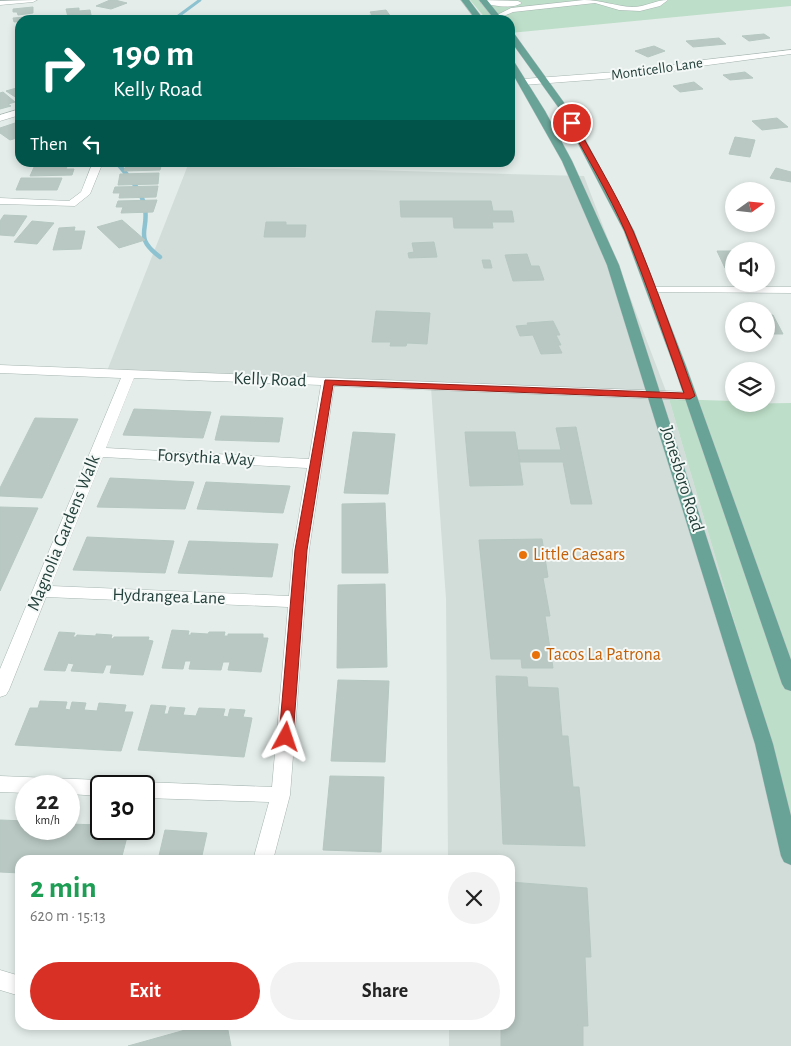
<!DOCTYPE html>
<html lang="en">
<head>
<meta charset="utf-8">
<style>
	:root { --surface:#fff; --page:#f2f2f2; --text:#222; --muted:#767676; --accent:#d93025 }
	body { margin:0; font-family:"Alegreya Sans",sans-serif; background:var(--page); color:var(--text); height:100vh; display:flex; flex-direction:column; font-size:19px; white-space:nowrap }
	* { box-sizing:border-box; margin:0 }
	p { font-size:16px; color:var(--muted) }
	.icon { flex:none; width:28px; height:28px; fill:none; stroke:currentColor; stroke-width:2; stroke-linecap:round; stroke-linejoin:round }
	.map { position:relative; flex:1; overflow:hidden }
	.panel { position:absolute; left:15px; top:855px; width:500px; height:175px; display:flex; flex-direction:column; background:var(--surface); border-radius:15px; box-shadow:0 2px 8px #0003 }
	.panel>* { flex:none }
	.hud { position:absolute; left:15px; top:15px; width:500px; height:152px; border-radius:15px; box-shadow:0 2px 8px #0003; background:#00695c; color:#fff; overflow:hidden }
	.needle { width:32px; rotate:75deg }
	.fabs { position:absolute; left:725px; top:182px; display:grid; gap:10px }
	.fabs a { display:grid; place-items:center; width:50px; height:50px; border-radius:50%; background:var(--surface); box-shadow:0 2px 8px #0003; font-size:25px }
	.speed { position:absolute; left:15px; top:775px; display:flex; gap:10px; font-size:25px; font-weight:700; text-align:center }
	.speed>* { display:grid; place-content:center; width:65px; height:65px; border-radius:50%; background:var(--surface); box-shadow:0 2px 8px #0003; line-height:1 }
	.speed small { font-size:12px; font-weight:400 }
	.speed .limit { border:2px solid #111; border-radius:8px; background:#fff; color:#111 }
	.pin { position:absolute; display:grid; place-items:center; width:42px; height:42px; color:#fff; margin:-21px; border:2px solid #fff; border-radius:50%; box-shadow:0 1px 5px #0007 }
	.me { position:absolute; width:55px; margin:-28px; rotate:5deg; stroke-linejoin:round; filter:drop-shadow(0 0 4px #0008) }
	.turn { display:flex; align-items:center; gap:18px; height:105px; padding:0 15px; font-size:22px }
	.turn .icon { width:65px; height:65px; stroke-width:2.5 }
	.turn b { display:block; font-size:35px; line-height:42px }
	.then { display:flex; align-items:center; height:48px; padding:0 15px; background:#0003; gap:10px; font-size:19px }
	.round { display:grid; place-items:center; flex:none; width:52px; height:52px; border-radius:26px; background:var(--page) }
	.headline { display:flex; align-items:center; justify-content:space-between; height:85px; padding:0 15px }
	h1 { font-size:30px; font-weight:700; line-height:38px; color:#1e9e55 }
	.cta { display:flex; gap:10px; margin-top:auto; padding:10px 15px }
	.cta a { flex:1; height:58px; border-radius:30px; background:var(--accent); color:#fff; font-size:20px; font-weight:700; line-height:58px; text-align:center }
	.cta a+a { background:var(--page); color:var(--text) }
	.map>svg:first-child { display:block }
</style>
</head>
<body>
<div class="map">
<svg width="791" height="1046" viewBox="0 0 791 1046">
	<rect width="100%" height="100%" fill="#e4edea"/>
	<path fill="#d2ddd9" d="M188,165L584,176L669,399L791,815V1046H449V1025H510V860H448L446,599L431,388L105,376Z"/>
	<path fill="#bddec8" d="M470,0H791V6L510,33V20H487Z
		M669,399L734,401V404L791,403V815Z"/>
	<g fill="none" stroke-linecap="round" stroke-linejoin="round">
		<path stroke="#8dc2d1" stroke-width="3" d="M173,20L200,0
			M116,162L119,165"/>
		<path stroke="#8dc2d1" stroke-width="4.5" d="M118,164C129,177 142,191 145,208C149,231 133,237 160,257"/>
	</g>
	<path fill="#b9c8c3" stroke="#b6c7c1" d="M110,0H115L127,3L111,9L96,6Z
		M33,7V13L18,15L17,12H13V9Z
		M79,8V11L90,10L91,15L68,17L66,9Z
		M386,10L391,17L386,18L387,20H376L374,17L367,18L365,16L372,15L370,12Z
		M39,16L40,20L14,22L13,18Z
		M764,34L770,38L749,41L742,36Z
		M719,38L726,44L693,47L686,41Z
		M654,46L665,51L648,57L635,51Z
		M745,72L753,78L730,80L723,75Z
		M694,82L703,89L680,92L673,86Z
		M20,87V100L6,91Z
		M3,92L15,102L8,104L11,106L0,109V93Z
		M777,118L788,127L762,130L752,121Z
		M15,123L20,127V137L10,140L0,133V128Z
		M735,137L755,140L750,157L729,154Z
		M127,162H162L160,170L124,171Z
		M68,164L66,169H74L72,175L30,176L35,165Z
		M776,168L791,172V182L770,178Z
		M159,173L158,184L118,185L120,174Z
		M21,178H62L57,190H16Z
		M158,186L156,197L119,198L120,193H113L115,187Z
		M157,200L153,212L121,213L123,207H116L118,201Z
		M400,201H491L493,211H512L514,222H492L493,228H454L453,217H401Z
		M4,215L27,216L14,236L0,235V221Z
		M122,220L145,240L119,248L97,227Z
		M32,221L54,223L37,244L14,242Z
		M266,222H286V225H306L305,237H264Z
		M75,227L74,231H85L81,249L53,250L59,228Z
		M434,242L437,257L409,258L408,253L414,252L412,243Z
		M717,251H743H734V268H725Z
		M527,254L531,266H539L544,280L513,281L505,255Z
		M482,260H490L492,268H484Z
		M376,311L430,313L427,344L407,343L406,346H390L391,342H372Z
		M766,315H773L783,334H766Z
		M553,321L560,335H556L561,345H558L562,353L541,354L533,335L520,336L516,326L528,325L527,323Z
		M134,409L211,412L203,438L123,435Z
		M221,416L283,418L279,442L215,440Z
		M35,418L78,419L42,498L0,496V488Z
		M576,427L589,490L592,504H571L563,462H520L518,450H561L556,428Z
		M353,432L395,434L388,494L344,493Z
		M465,432H515L523,485L470,486Z
		M110,478L194,482L185,509L97,507Z
		M206,482L290,486L283,513L197,509Z
		M385,503L388,573H342V504Z
		M0,507L38,508L0,591Z
		M87,537L174,541L165,573L73,570Z
		M542,539L548,577L543,578L550,616H545L553,668H522L521,659H491L479,540Z
		M189,541L278,544L272,577L178,573Z
		M385,584L387,667L337,668L338,585Z
		M172,630L189,631L188,635H191V633L208,634L209,632H225L224,636H228V634H263V638H268L261,672L228,670L230,662H223L221,670L189,669L191,661H185L183,669L162,668Z
		M59,632L75,633L73,637H76L77,635L96,636V634L112,635L111,638L113,639L114,637H149L148,640L153,641L143,675L110,673L112,665H106L103,673L71,671L74,664L68,663L65,671L44,670Z
		M496,676L527,677L528,687L558,688L562,736H568L573,787H579L585,846L503,844Z
		M338,680L389,681L385,762L331,761Z
		M40,701L67,702L65,709L70,710L72,702L86,703L84,710L97,711L99,703L126,705L124,712H133L121,751L15,745L30,708H38Z
		M151,705L166,706L164,714H168L170,707L185,708L183,715L196,716L199,708L225,709L223,716L228,717L230,709L245,710L243,717L252,718L244,757L138,750Z
		M330,776L384,777L381,852L323,850Z
		M0,820L26,821V829H69V824L101,825V829H129L121,860H20V873L0,872Z
		M165,830L207,833L201,860H158Z
		M510,882L587,888L591,957H585L588,1026H583V1046H501V1025H510Z
		M203,1025H227L231,1046H128Z"/>
	<g fill="none" stroke-linecap="round" stroke-linejoin="round">
		<g stroke="#a6b5b1" stroke-width="1">
			<path id="minor" d="M37,0L33,2L0,5V1Z
				M481,0L518,1L522,3C511,10 493,5 481,3Z
				M584,0C601,0 615,6 632,7C646,7 655,0 668,0L660,6L640,11L619,10L595,3L513,12L497,19L493,17L511,8Z
				M791,50V54L686,68L656,75L523,85L519,82L523,79L656,69L686,62Z
				M20,109V115L0,121V115Z
				M93,162H103L90,194L75,206L0,204V198L69,201L81,192Z
				M652,287H791V293L648,292L646,290L648,288Z
				M0,365L690,392L697,396L690,400L334,386L309,550L290,795L273,860H253L269,802L144,798V786H136L144,782L272,787L288,607L46,597L9,690L6,695L0,697V669L121,378L0,373ZM134,378L321,385L309,459L106,448ZM103,457L307,468L293,550L289,596L51,586Z
				M0,776L101,780L108,783L110,786H101V796L69,794V786H26V793L0,792Z
				M0,970L20,976V996L0,990Z"/>
		</g>
		<g stroke="#c1c9c8" stroke-width="1">
			<path id="major" d="M461,0H469L484,20H476Z
				M479,0H487L503,20H495Z
				M510,32H513L570,111L634,231L686,366L791,660V691L785,689L782,684L674,366L624,231L561,111L510,40Z
				M510,59L513,60L545,111L572,161L619,265L773,744L791,816V865L784,862L781,856L755,744L607,265L562,161L510,69Z"/>
		</g>
		<use href="#minor" fill="#fff" fill-rule="evenodd"/>
		<use href="#major" fill="#69a297" fill-rule="evenodd"/>
	</g>
	<path fill="#d93025" stroke="#8d1f18" d="M572,121L575,123C595,159 616,194 633,231C656,285 675,341 695,396L690,399L333,385L307,550L293,737L291,741L286,743L281,741L279,737L295,550L325,380L684,393C665,339 647,284 625,231C609,194 588,159 568,123Z"/>
	<g fill="#e8710a" stroke="#f4f9f7" stroke-width="2">
		<circle cx="523" cy="555" r="5"/>
		<circle cx="536" cy="655" r="5"/>
	</g>
	<g text-anchor="middle" dominant-baseline="central" stroke-width="4" stroke-linejoin="round" paint-order="stroke">
		<g font-size="15" fill="#233f39" stroke="#f4f9f7">
			<text transform="translate(657 69) rotate(-8)">Monticello Lane</text>
		</g>
		<g font-size="18" fill="#233f39" stroke="#f4f9f7">
			<text transform="translate(270 380) rotate(2)">Kelly Road</text>
			<text transform="translate(206 458) rotate(3)">Forsythia Way</text>
			<text transform="translate(682 479) rotate(73)">Jonesboro Road</text>
			<text transform="translate(64 533) rotate(-68)">Magnolia Gardens Walk</text>
			<text transform="translate(169 597) rotate(2)">Hydrangea Lane</text>
		</g>
		<g font-size="18" fill="#c56008" stroke="#f4f9f7" text-anchor="start">
			<text x="533" y="555">Little Caesars</text>
			<text x="546" y="655">Tacos La Patrona</text>
		</g>
	</g>
</svg>
<div class="fabs">
<a><svg class="needle" viewBox="-14 -14 28 28"><path d="M0-13l5 13h-10z" fill="#e53935"/><path d="M0 13l5-13h-10z" fill="#767676"/></svg></a>
<a><svg class="icon" aria-label="sound" viewBox="0 0 24 24"><path d="M4 9h4l5-4v14l-5-4H4zM17 9q2 3 0 6"/></svg></a>
<a><svg class="icon" aria-label="search" viewBox="0 0 24 24"><circle cx="10" cy="10" r="6"/><path d="M15 15l6 6"/></svg></a>
<a><svg class="icon" aria-label="layers" viewBox="0 0 24 24"><path d="M12 4l9 5-9 5-9-5zM3 14l9 5 9-5"/></svg></a>
</div>
<div class="speed"><div>22<small>km/h</small></div><div class="limit">30</div></div>
<div class="pin" style="left:572px;top:123px;background:#d93025"><svg class="icon" aria-label="arrive" viewBox="0 0 24 24"><path d="M6 21V4h12l-3 4 3 4H6"/></svg></div>
<svg class="me" style="left:286px;top:737px" viewBox="-20 -20 40 40"><path d="M0-17L14 15 0 8-14 15z" fill="#d93025" stroke="#fff" stroke-width="4"/></svg>
<div class="hud">
<div class="turn"><svg class="icon" aria-label="right" viewBox="0 0 24 24"><path d="M7 20v-9h11M14 6l5 5-5 5"/></svg><div><b>190 m</b>Kelly Road</div></div>
<div class="then">Then<svg class="icon" aria-label="left" viewBox="0 0 24 24"><path d="M17 20v-9H6M10 6l-5 5 5 5"/></svg></div>
</div>
<section class="panel">
<div class="headline"><div><h1>2 min</h1><p>620 m · 15:13</p></div><a class="round"><svg class="icon" aria-label="close" viewBox="0 0 24 24"><path d="M6 6l12 12M18 6L6 18"/></svg></a></div>
<div class="cta"><a>Exit</a><a>Share</a></div>
</section>
</div>
</body>
</html>
